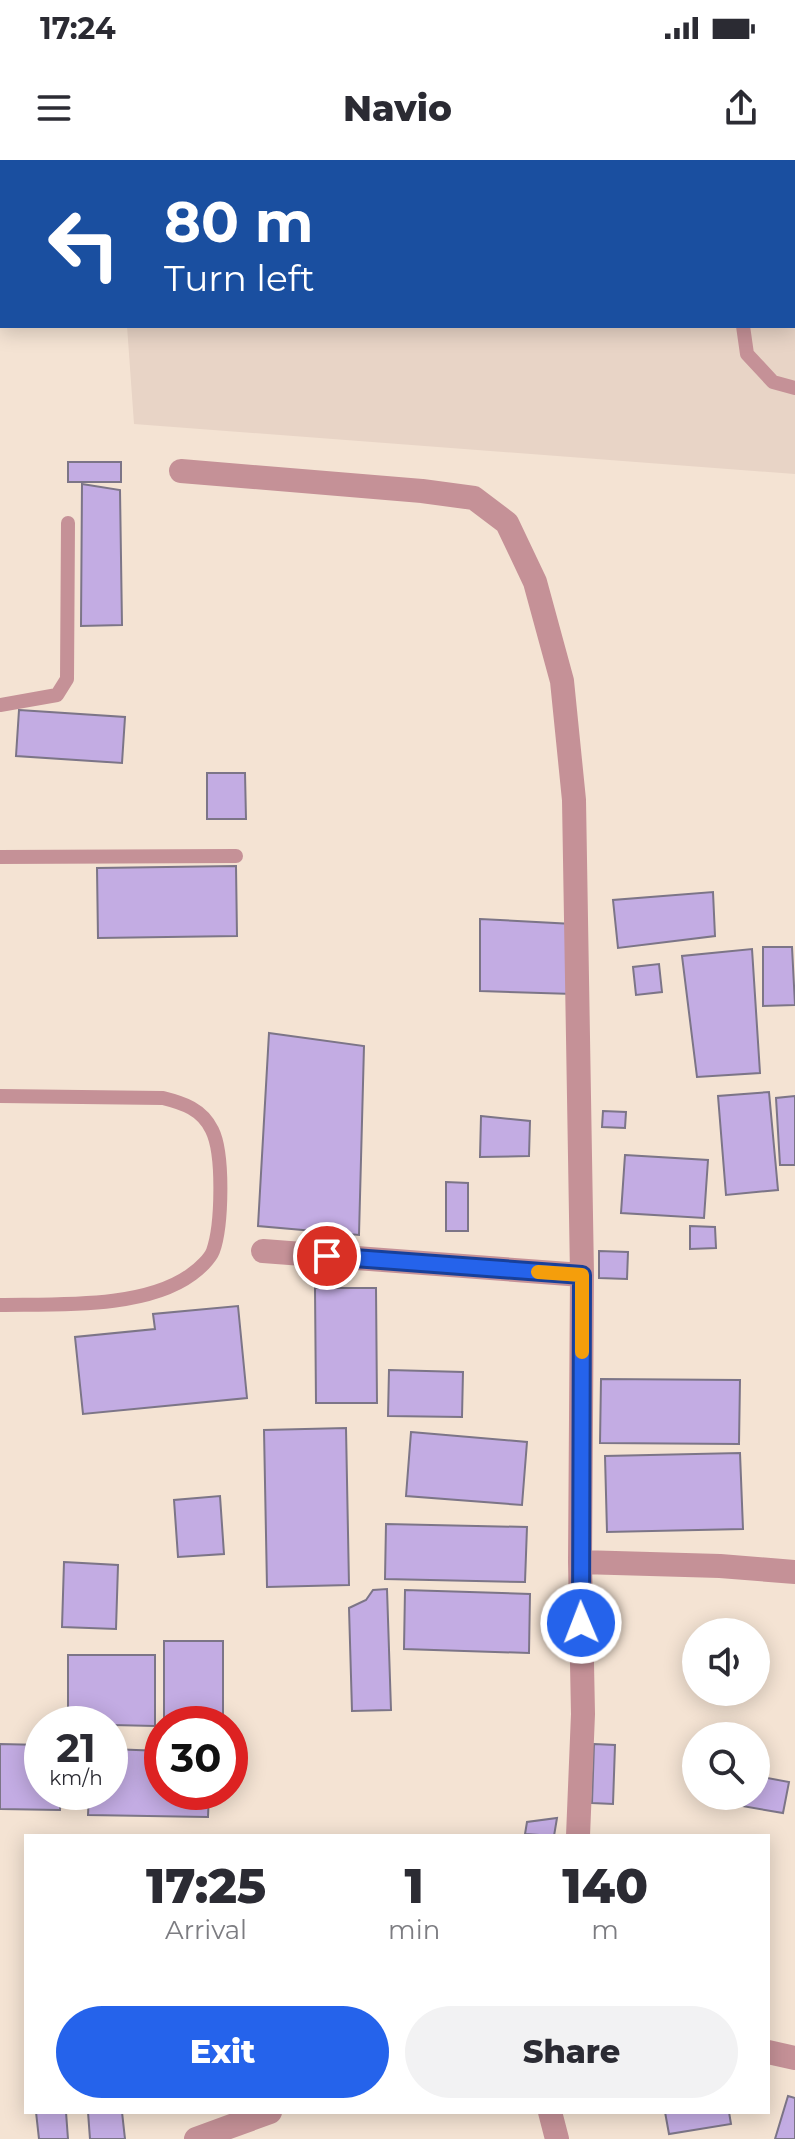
<!DOCTYPE html>
<html lang="en">
<head>
<meta charset="utf-8">
<style>
	:root { --surface:#fff; --page:#f2f2f3; --text:#2b2b33; --muted:#7c7c81; --accent:#2563eb }
	body { margin:0; font-family:Montserrat,sans-serif; background:var(--page); color:var(--text); height:100vh; display:flex; flex-direction:column; font-size:30px; white-space:nowrap }
	* { box-sizing:border-box; margin:0 }
	p { font-size:26px; color:var(--muted) }
	.icon { flex:none; width:44px; height:44px; fill:none; stroke:currentColor; stroke-width:2; stroke-linecap:round; stroke-linejoin:round }
	.map { position:relative; flex:1; overflow:hidden }
	.details { position:absolute; left:24px; top:1674px; width:746px; height:280px; display:flex; flex-direction:column; background:var(--surface); border-radius:0px; box-shadow:0 4px 20px #0003 }
	.details>* { flex:none }
	.hud { position:absolute; left:0px; top:0px; width:796px; height:168px; box-shadow:0 4px 20px #0003; background:#1a4fa0; color:#fff; overflow:hidden }
	.fabs { position:absolute; left:682px; top:1458px; display:grid; gap:16px }
	.fabs a { display:grid; place-items:center; width:88px; height:88px; border-radius:50%; background:var(--surface); box-shadow:0 4px 20px #0003; font-size:40px }
	.speed { position:absolute; left:24px; top:1546px; display:flex; gap:16px; font-size:40px; font-weight:700; text-align:center }
	.speed>* { display:grid; place-content:center; width:104px; height:104px; border-radius:50%; background:var(--surface); box-shadow:0 4px 20px #0003; line-height:1 }
	.speed small { font-size:20px; font-weight:400 }
	.speed .limit { border:12px solid #d22; background:#fff; color:#111 }
	.pin { position:absolute; display:grid; place-items:center; width:68px; height:68px; color:#fff; margin:-34px; border:4px solid #fff; border-radius:50%; box-shadow:0 2px 8px #0007 }
	.me { position:absolute; width:88px; margin:-44px; rotate:359deg; stroke-linejoin:round; filter:drop-shadow(0 0 6px #0008) }
	.turn { display:flex; align-items:center; gap:28px; height:168px; padding:0 32px; font-size:36px }
	.turn .icon { width:104px; height:104px; stroke-width:2.5 }
	.turn b { display:block; font-size:56px; line-height:68px }
	.eta { display:flex; justify-content:space-evenly; align-items:center; height:136px; text-align:center }
	.eta b { font-size:48px; font-weight:800; line-height:56px }
	.primary-button { display:flex; gap:16px; margin-top:auto; padding:16px 32px }
	.primary-button a { flex:1; height:92px; border-radius:48px; background:var(--accent); color:#fff; font-size:32px; font-weight:800; line-height:92px; text-align:center }
	.primary-button a+a { background:var(--page); color:var(--text) }
	.status { display:flex; justify-content:space-between; align-items:center; height:56px; padding:0 40px; background:var(--surface); direction:ltr }
	.status svg { height:22px; fill:currentColor }
	header { display:flex; justify-content:space-between; align-items:center; height:104px; padding:0 32px; background:var(--surface); font-size:36px; font-weight:800 }
	.map>svg:first-child { display:block }
</style>
</head>
<body>
<div class="status"><b>17:24</b><svg viewBox="0 0 49 12"><path d="M0 12V9h3v3zM5 12V6h3v6zM10 12V3h3v9zM15 12V0h3v12zM26 1h20v11H26zM47 4h2v5h-2z"/></svg></div>
<header><svg class="icon" aria-label="menu" viewBox="0 0 24 24"><path d="M4 6h16M4 12h16M4 18h16"/></svg>Navio<svg class="icon" aria-label="share" viewBox="0 0 24 24"><path d="M12 15V3M7 8l5-5 5 5M5 13v7h14v-7"/></svg></header>
<div class="map">
<svg width="795" height="1979" viewBox="0 0 795 1979">
	<rect width="100%" height="100%" fill="#f4e3d3"/>
	<path fill="#e8d4c6" d="M116,0H795V314L134,264L127,166H794V2Z"/>
	<path fill="#c3ace3" stroke="#7c7587" stroke-width="2" d="M68,302H121V322H68Z
		M82,324L120,330L122,465L81,466Z
		M19,550L125,557L122,603L16,596Z
		M207,613H245L246,659H207Z
		M236,706L237,776L98,778L97,708Z
		M713,732L715,776L618,788L613,740Z
		M480,759L573,764V834L480,831Z
		M763,787H792L795,845L763,846Z
		M752,789L760,913L697,917L682,796Z
		M659,804L662,832L636,835L633,807Z
		M269,873L364,886L359,1075L258,1066Z
		M769,932L778,1030L726,1035L718,936Z
		M795,936V1005H780L776,938Z
		M603,951L626,952L625,968L602,967Z
		M481,956L530,961L529,996L480,997Z
		M625,995L708,1000L704,1058L621,1053Z
		M446,1022L468,1023V1071H446Z
		M690,1066L715,1067L716,1088L690,1089Z
		M599,1091L628,1092L627,1119L599,1118Z
		M315,1128H376L377,1243H316Z
		M238,1146L247,1238L83,1254L75,1177L155,1169L153,1154Z
		M389,1210L463,1212L462,1257L388,1256Z
		M601,1219L740,1220L739,1284L600,1283Z
		M346,1268L349,1425L267,1427L264,1270Z
		M411,1272L527,1282L522,1345L406,1336Z
		M740,1293L743,1369L607,1372L605,1296Z
		M220,1336L224,1394L178,1397L174,1340Z
		M386,1364L527,1367L525,1422L385,1419Z
		M64,1402L118,1405L116,1469L62,1467Z
		M387,1429L391,1550L352,1551L349,1448L366,1440L373,1430Z
		M405,1430L530,1434L529,1493L404,1489Z
		M164,1481H223V1559L164,1560Z
		M68,1495H155V1566L68,1564Z
		M0,1584L42,1585V1632H61L60,1650L0,1649Z
		M594,1584L615,1585L613,1644L592,1643Z
		M110,1589L162,1591V1632H209L208,1657L88,1655L89,1632H110Z
		M756,1616L789,1622L783,1653L719,1642L720,1636H756Z
		M557,1658L554,1676L525,1674L527,1662Z
		M788,1936L795,1938V1979H775Z
		M36,1952H66L68,1979H39Z
		M88,1952H122L125,1979H90Z
		M665,1952H729L731,1964L669,1974Z"/>
	<g fill="none" stroke-linecap="round" stroke-linejoin="round">
		<path stroke="#c59197" stroke-width="14" d="M754,2V0
			M794,56H795
			M743,166L747,194L773,222L795,228
			M0,545L57,535L67,519L68,363
			M0,697L236,696
			M0,936L163,938C183,943 202,949 212,970C224,994 222,1066 213,1091C210,1099 199,1109 192,1114C145,1149 57,1144 0,1145"/>
		<path stroke="#c59197" stroke-width="24" d="M181,311L422,331L474,338L507,363L535,422L562,521L574,640L582,1115L580,1402L583,1554L578,1676
			M263,1091L582,1115
			M580,1402L720,1406L795,1412
			M768,1892L795,1898
			M550,1952L557,1979
			M196,1979L270,1952"/>
	</g>
	<g fill="none" stroke-linecap="round" stroke-linejoin="round">
		<g stroke="#184099" stroke-width="20">
			<path id="route" d="M327,1096L582,1115L581,1463"/>
		</g>
		<use href="#route" stroke="#2563eb" stroke-width="14"/>
		<path stroke="#f59e0b" stroke-width="14" d="M538,1112L582,1115V1192"/>
	</g>
</svg>
<div class="fabs">
<a><svg class="icon" aria-label="sound" viewBox="0 0 24 24"><path d="M4 9h4l5-4v14l-5-4H4zM17 9q2 3 0 6"/></svg></a>
<a><svg class="icon" aria-label="search" viewBox="0 0 24 24"><circle cx="10" cy="10" r="6"/><path d="M15 15l6 6"/></svg></a>
</div>
<div class="speed"><div>21<small>km/h</small></div><div class="limit">30</div></div>
<div class="pin" style="left:327px;top:1096px;background:#d93025"><svg class="icon" aria-label="arrive" viewBox="0 0 24 24"><path d="M6 21V4h12l-3 4 3 4H6"/></svg></div>
<svg class="me" style="left:581px;top:1463px" viewBox="-20 -20 40 40"><circle r="17" fill="#2563eb" stroke="#fff" stroke-width="3"/><path d="M0-11L8 9 0 5-8 9z" fill="#fff"/></svg>
<div class="hud">
<div class="turn"><svg class="icon" aria-label="left" viewBox="0 0 24 24"><path d="M17 20v-9H6M10 6l-5 5 5 5"/></svg><div><b>80 m</b>Turn left</div></div>
</div>
<section class="details">
<div class="eta">
<div><b>17:25</b><p>Arrival</p></div>
<div><b>1</b><p>min</p></div>
<div><b>140</b><p>m</p></div>
</div>
<div class="primary-button"><a>Exit</a><a>Share</a></div>
</section>
</div>
</body>
</html>
